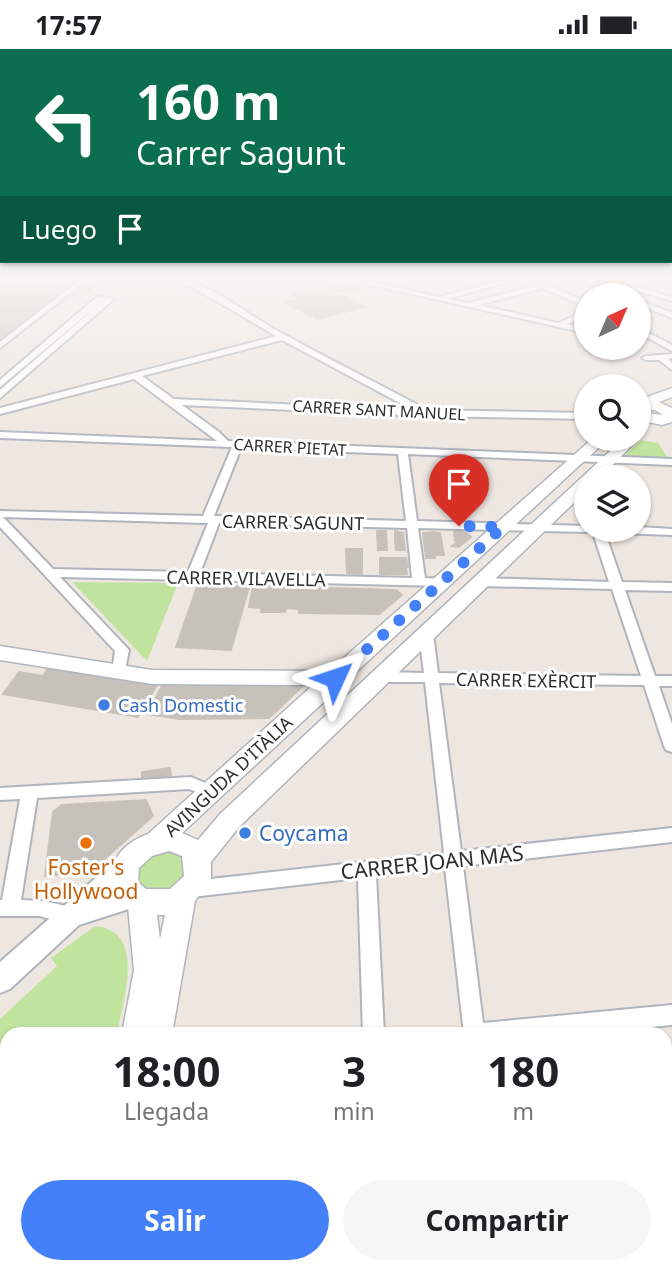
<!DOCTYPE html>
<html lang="es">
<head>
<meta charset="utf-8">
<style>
	:root { --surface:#fff; --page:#f6f6f6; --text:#202124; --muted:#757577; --accent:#4380f9 }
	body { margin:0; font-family:"Noto Sans",sans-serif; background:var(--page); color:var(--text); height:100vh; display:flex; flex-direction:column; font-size:26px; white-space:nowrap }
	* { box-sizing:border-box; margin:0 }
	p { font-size:23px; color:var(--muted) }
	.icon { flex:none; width:38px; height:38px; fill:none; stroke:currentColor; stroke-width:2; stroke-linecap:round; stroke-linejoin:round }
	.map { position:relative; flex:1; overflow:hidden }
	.side { position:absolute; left:0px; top:978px; width:672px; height:247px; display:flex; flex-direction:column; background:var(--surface); border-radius:21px 21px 0 0; box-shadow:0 2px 5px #0004 }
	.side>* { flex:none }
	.hud { position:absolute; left:0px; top:0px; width:672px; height:214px; box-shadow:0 2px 5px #0004; background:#0b6e4f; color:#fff; overflow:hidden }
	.needle { width:46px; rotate:44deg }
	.tools { position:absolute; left:574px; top:234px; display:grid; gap:14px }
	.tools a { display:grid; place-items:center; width:77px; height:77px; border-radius:50%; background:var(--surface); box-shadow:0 2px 5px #0004; font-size:35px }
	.pin { position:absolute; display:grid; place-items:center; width:60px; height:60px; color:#fff; margin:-72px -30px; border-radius:50% 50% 50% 0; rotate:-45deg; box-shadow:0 0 7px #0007 }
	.pin .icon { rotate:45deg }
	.me { position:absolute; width:77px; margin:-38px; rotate:48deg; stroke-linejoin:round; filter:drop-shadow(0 0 5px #0008) }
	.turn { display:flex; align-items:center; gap:24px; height:147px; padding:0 21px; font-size:32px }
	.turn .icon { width:91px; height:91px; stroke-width:2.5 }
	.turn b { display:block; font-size:49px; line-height:60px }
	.then { display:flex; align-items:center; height:66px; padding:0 21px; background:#0003; gap:14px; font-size:26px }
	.eta { display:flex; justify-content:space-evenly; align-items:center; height:119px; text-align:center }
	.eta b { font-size:42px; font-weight:700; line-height:49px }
	.cta { display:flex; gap:14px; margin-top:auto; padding:14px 21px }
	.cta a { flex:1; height:80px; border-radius:42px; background:var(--accent); color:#fff; font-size:28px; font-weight:700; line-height:80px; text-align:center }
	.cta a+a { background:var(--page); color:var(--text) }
	.status { display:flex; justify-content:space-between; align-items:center; height:49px; padding:0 35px; background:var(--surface); direction:ltr }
	.status svg { height:19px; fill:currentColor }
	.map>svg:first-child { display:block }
</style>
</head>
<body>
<div class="status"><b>17:57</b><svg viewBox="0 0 49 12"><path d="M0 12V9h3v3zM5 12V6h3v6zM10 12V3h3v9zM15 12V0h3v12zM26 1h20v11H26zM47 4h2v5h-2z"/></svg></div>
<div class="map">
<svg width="672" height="1224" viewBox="0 0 672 1224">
	<rect width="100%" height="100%" fill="#eee6e0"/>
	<path fill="#c0e49e" d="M641,391L658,394L668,409L628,407L626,405Z
		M72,533L178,534L147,612Z
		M167,802L179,806L186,815C184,841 159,850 139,835C134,814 147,805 167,802Z
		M95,877C147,882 123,950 117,985H7V1028L0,1029V970L57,917L51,909Z"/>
	<path fill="#c7c1bb" stroke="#cac2b9" stroke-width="2" d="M15,230H80L61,245L0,241Z
		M91,230H102L86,245L72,246Z
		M446,230H509L472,240Z
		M353,236L360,240L298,250L292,245Z
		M0,241L61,245L53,252L0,248Z
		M341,246L366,258L317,270L284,253Z
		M0,248L53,252L0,292Z
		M377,482H386L387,501H378Z
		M377,482H386L387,501H378Z
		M395,482L403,484L405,501H396L395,491H402L395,489Z
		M431,483L440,484L444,506H434Z
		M431,483L435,509H426L423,484Z
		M454,483H466L471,488L459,498L452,497L459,492H455Z
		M346,500H362V525L347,524Z
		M380,509H406L408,518L380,517Z
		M380,519H406L407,525H380Z
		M198,535L249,538L231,601L176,598Z
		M253,537H265L262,559L249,558Z
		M265,537L396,541L402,546L379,565L299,564V560L286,559L285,563H261Z
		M49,618L157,636L138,668L3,645L19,623L43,627Z
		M296,632L302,638L269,669L179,670L147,665L163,635Z
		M170,719L171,729L142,733V723Z
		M146,751L153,767L91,822L45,827L53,763L62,756Z"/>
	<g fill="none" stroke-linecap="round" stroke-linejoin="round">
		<g stroke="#b0b5bd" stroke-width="4">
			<path id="minor" d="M0,230H8L0,235Z
				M81,230H88L0,299V293Z
				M174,230C205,230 247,265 274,280C323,307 373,332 422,358L423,361L586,364V370L426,367L182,356L219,383L228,392L672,410V416L408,405L417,472L586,477V481H591L586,483L418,479L425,529L447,530L449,533L443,537L60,528L129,601L124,626H114L112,623L115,602L0,478V462L203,467L232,398L0,389V383L217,392L134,330L0,365V359L276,287L206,246ZM282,291L413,361L174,350L142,327ZM241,399L398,405L406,472L214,467ZM3,468L204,474H208L188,523L53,520ZM219,474L407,479L412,529L200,524Z
				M344,230H357L439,248L507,230H518L448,250L469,254L538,236L534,233L537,231L586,253V258L543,239L479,256L558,274L586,262V267L567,275L586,280V284Z
				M579,230H588L611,240L605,241Z
				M597,230H608L672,248V252Z
				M98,247L114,250L0,349V341L104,251L0,338V331Z
				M639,251L672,264V269L639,256Z
				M639,279L672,296V302L639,284Z
				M672,305V309L668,310L672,314V321L659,311H646L642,309L646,307Z
				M639,478L672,480V486L616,484L610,481H639Z
				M592,481H604L622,533L672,534V542L625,541L655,627H672V637H659L672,675V703L666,701L664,697L644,636L439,634L461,802L672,779V793L463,817L483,974L672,956V976L578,985H464L445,819L376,827L384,985H363L358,829L192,848L186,846L183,840L186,834L192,832L444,804L425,633H381L374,628L381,623L424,624L419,585L426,581L433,585L438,624L641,627L612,540L481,537L475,533L481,529L609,533Z
				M191,728L215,738L217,742L215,746L209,748L189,740L37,749L21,851C40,851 59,854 78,861L80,867L78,873L71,875L39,867H0V851H2L20,750L0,751V739Z
				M665,1174L672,1177V1221L665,1218Z
				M489,1218H515L516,1224H490Z"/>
		</g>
		<g stroke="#b0b5bd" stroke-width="4">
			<path id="tertiary" d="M124,809L133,812L136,819L115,842L132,837L141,840L145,848L141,856L79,876L10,940L0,944V913L115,812Z"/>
		</g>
		<g stroke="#b0b5bd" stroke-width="3">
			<path id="secondary" d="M672,339V348L659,353L672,359V373L662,376L639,371V363L663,366L655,361H639V351Z
				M592,390H608L182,784L198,791L221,764L623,390L639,389L600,429H586V442L239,778L211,813V829L195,852L172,985H122L134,921L128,858L111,839C108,812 123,794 148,785L313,636L152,635L0,611V597L152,621L329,622ZM169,802L182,807L184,827L170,840H146L138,833L139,819L152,807ZM157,866H165L160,890Z
				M75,1218H143L145,1224H73Z"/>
		</g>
		<use href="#minor" fill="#fff" fill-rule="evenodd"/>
		<use href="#tertiary" fill="#fff" fill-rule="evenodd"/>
		<use href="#secondary" fill="#fff" fill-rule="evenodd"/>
	</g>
	<linearGradient id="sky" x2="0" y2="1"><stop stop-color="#7ac6ea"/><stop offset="0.57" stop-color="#f7f4f1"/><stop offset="1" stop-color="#f7f4f1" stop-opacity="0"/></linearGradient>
	<rect width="672" height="401" fill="url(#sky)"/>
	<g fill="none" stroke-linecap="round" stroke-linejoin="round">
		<path stroke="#4380f9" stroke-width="12" stroke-dasharray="0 21.6" d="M335,629L503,478L459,477"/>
	</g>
	<g fill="#3f7fe0" stroke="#fff" stroke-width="2.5">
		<circle cx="104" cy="656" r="7"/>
		<circle cx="245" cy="784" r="7"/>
	</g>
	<circle fill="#e8710a" stroke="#fff" stroke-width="2.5" cx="86" cy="794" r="7"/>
	<g text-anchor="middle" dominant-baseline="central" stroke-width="6" stroke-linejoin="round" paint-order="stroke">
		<g font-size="16" fill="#2d2d2d" stroke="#fff">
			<text transform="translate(379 361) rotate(3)">CARRER SANT MANUEL</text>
			<text transform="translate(290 398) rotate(3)">CARRER PIETAT</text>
		</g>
		<g font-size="18" fill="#2d2d2d" stroke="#fff">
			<text transform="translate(293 473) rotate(1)">CARRER SAGUNT</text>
			<text transform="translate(246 529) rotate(1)">CARRER VILAVELLA</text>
			<text transform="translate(526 631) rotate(1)">CARRER EXÈRCIT</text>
			<text transform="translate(228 727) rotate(-43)">AVINGUDA D'ITÀLIA</text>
		</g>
		<g font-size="18" fill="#366cbe" stroke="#fff" text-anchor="start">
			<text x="118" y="656">Cash Domestic</text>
		</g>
		<g font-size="21" fill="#366cbe" stroke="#fff" text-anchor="start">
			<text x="259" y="784">Coycama</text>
		</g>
		<g font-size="21" fill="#2d2d2d" stroke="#fff">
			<text transform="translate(432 813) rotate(-6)">CARRER JOAN MAS</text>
		</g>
		<g font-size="21" fill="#c56008" stroke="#fff">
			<text x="86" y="818">Foster's<tspan x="86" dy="24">Hollywood</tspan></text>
		</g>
	</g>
</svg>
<div class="tools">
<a><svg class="needle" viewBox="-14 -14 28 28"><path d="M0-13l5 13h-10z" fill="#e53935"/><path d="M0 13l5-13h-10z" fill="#757577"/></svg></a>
<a><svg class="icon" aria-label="search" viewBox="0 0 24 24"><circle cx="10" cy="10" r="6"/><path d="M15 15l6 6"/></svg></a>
<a><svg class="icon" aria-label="layers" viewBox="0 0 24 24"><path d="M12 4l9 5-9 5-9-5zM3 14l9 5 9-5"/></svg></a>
</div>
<div class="pin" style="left:459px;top:477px;background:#d93025"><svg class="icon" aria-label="arrive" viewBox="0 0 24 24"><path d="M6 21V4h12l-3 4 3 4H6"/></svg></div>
<svg class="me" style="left:335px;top:629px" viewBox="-20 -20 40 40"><path d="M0-17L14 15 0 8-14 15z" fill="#4380f9" stroke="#fff" stroke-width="4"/></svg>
<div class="hud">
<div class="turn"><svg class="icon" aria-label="left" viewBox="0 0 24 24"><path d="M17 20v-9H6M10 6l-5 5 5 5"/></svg><div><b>160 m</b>Carrer Sagunt</div></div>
<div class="then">Luego<svg class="icon" aria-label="arrive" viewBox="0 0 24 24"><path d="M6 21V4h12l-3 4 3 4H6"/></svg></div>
</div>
<section class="side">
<div class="eta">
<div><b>18:00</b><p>Llegada</p></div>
<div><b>3</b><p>min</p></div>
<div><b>180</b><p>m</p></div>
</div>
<div class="cta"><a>Salir</a><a>Compartir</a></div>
</section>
</div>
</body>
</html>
